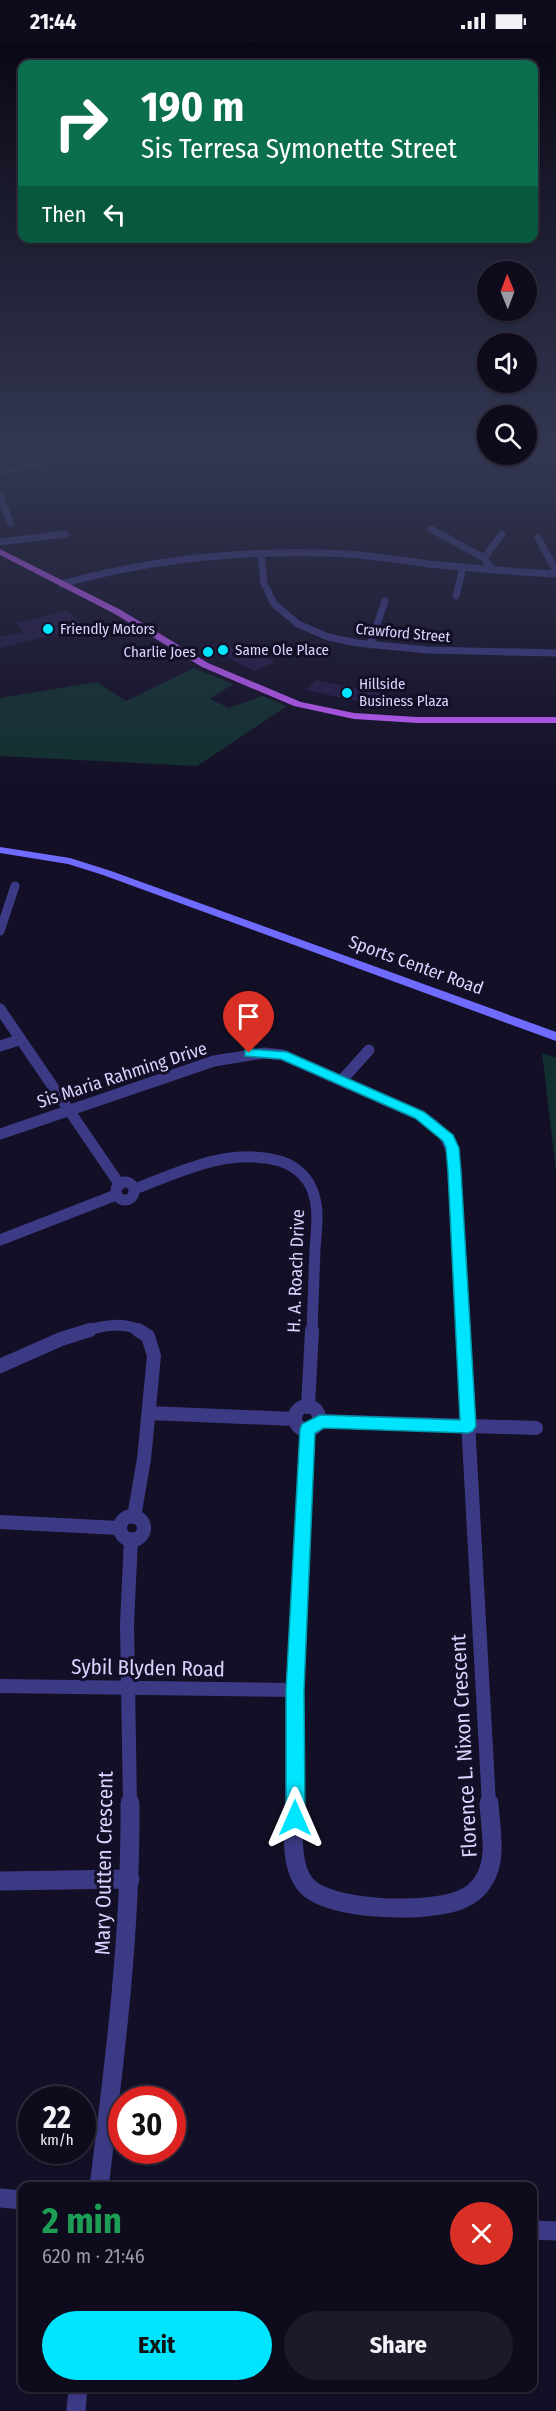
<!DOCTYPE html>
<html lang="en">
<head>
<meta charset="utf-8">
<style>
	:root { --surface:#0e0b1c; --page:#1c1929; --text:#f1f3f6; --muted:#9b9ba3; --line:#2e2b3b; --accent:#00e5ff }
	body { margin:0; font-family:"Fira Sans Condensed",sans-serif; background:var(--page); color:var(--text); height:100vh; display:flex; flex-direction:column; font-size:22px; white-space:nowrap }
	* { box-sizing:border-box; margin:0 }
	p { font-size:20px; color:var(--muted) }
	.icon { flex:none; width:33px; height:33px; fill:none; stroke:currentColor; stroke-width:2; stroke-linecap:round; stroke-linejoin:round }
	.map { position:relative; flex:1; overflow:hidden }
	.drawer { position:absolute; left:18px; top:2140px; width:519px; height:210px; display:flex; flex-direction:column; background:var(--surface); border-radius:12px; box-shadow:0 2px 4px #0004,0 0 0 2px var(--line) }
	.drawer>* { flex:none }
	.guide { position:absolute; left:18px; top:18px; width:520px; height:183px; border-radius:12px; box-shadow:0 2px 4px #0004,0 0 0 2px var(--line); background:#0b6e4f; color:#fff; overflow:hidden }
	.needle { width:39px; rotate:359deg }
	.buttons { position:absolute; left:477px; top:219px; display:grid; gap:12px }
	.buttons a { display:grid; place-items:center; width:60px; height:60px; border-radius:50%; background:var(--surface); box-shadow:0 2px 4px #0004,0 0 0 2px var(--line); font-size:30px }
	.speed { position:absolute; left:18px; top:2044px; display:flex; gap:12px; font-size:30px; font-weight:700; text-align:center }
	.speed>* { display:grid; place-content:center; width:78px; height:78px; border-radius:50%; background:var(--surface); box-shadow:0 2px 4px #0004,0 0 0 2px var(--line); line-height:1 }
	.speed small { font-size:15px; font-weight:400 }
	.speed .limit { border:9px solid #d22; background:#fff; color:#111 }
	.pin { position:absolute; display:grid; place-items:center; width:51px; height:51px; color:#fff; margin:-62px -26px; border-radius:50% 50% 50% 0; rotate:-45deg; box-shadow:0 0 6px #0007 }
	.pin .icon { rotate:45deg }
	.me { position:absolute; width:66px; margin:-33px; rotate:0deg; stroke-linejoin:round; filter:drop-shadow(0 0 4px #0008) }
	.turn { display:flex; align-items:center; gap:21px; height:126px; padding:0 24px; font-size:27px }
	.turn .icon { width:78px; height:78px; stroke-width:2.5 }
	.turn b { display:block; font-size:42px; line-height:51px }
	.then { display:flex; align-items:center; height:57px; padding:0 24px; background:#0003; gap:12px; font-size:22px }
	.round { display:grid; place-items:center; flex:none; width:63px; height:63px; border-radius:32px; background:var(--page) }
	.overview { display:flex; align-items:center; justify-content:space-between; height:102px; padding:0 24px }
	h1 { font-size:36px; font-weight:700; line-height:45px; color:#1e9e55 }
	.action { display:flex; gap:12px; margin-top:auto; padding:12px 24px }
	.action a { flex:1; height:69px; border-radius:36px; background:var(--accent); color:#111; font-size:24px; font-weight:700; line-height:69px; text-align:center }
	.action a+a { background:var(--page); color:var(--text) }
	.status { display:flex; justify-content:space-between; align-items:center; height:42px; padding:0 30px; background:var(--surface); direction:ltr }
	.status svg { height:16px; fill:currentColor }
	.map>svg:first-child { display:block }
</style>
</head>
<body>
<div class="status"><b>21:44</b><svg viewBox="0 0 49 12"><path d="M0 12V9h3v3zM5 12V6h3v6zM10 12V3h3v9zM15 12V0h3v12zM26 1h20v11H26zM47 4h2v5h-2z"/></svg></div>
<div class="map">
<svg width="556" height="2369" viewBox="0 0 556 2369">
	<rect width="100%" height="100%" fill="#130f26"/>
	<path fill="#12302f" d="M194,626L233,642L210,657L229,666L262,654L287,664L197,724L0,714V656L97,640L126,659Z
		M542,1011L556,1016V1129Z"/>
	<path fill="#241b47" d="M67,569L84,585L0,606V595L24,590L16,581Z
		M229,603L251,614L259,612L275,620L255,629L214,609Z
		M316,638L389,653L390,666L306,648Z"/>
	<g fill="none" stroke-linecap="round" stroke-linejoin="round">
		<path stroke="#3d3a85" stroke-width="7" d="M0,453L10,481
			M431,487L484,516L492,528
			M538,496L556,529
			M0,500L65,492
			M261,512L264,541L274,562L298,582L328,595L357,601L428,608L556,611
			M484,516L502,492
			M62,542C155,516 250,507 347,512C374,514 401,518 429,522C471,526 513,530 556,532
			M456,554L463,525
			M370,603L385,559"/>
		<path stroke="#3d3a85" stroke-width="9" d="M0,889L15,844"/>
		<path stroke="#3d3a85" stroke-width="11" d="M0,967L120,1143
			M0,1004L19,998
			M341,1039L369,1008
			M0,1092L214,1019L264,1011L283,1013L419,1073C439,1085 450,1095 453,1119L463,1289
			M116 1149a9 9 0 1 1 18 0a9 9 0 1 1-18 0Z
			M135,1147C182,1129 229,1105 280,1119C298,1125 311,1138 315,1157C319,1173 316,1191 315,1207C314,1234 313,1262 312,1289
			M0,1198L116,1153
			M84,1289C102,1284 124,1279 141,1289"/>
		<path stroke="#3d3a85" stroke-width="14" d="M463,1288L489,1762
			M0,1324L61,1297L90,1288
			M295 1376a12 12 0 1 1 24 0a12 12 0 1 1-24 0Z
			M308,1365L312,1288
			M149,1371L294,1377
			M320,1379L536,1386
			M120 1486a12 12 0 1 1 24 0a12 12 0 1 1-24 0Z
			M134,1475L144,1417L154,1314L148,1294L138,1288
			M0,1480L119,1486
			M0,1644L295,1648
			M130,1762L127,1582L131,1497
			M294,1762L298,1600L308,1387"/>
		<path stroke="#3d3a85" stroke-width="19" d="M294,1761C294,1784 289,1822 305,1842C327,1870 429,1871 460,1858C470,1854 479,1847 484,1838C498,1816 490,1785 489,1761
			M0,1839L130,1837
			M99,2145C115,2017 131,1890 130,1761
			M0,2156L22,2158
			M532,2188L556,2189
			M76,2369L78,2346"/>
		<path fill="#3d3a85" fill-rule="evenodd" d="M91,410H103L0,433V429Z
			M242,410L430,417C452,417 476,412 495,412L459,421H430L245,412Z"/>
		<path fill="#6f6bff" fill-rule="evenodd" d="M0,805L70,816L111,829L556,990V999L103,833L68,822L0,811Z"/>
		<path fill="#c25bff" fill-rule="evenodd" d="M0,507L121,568L208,621L301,660L354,671L417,675H556V681H417L354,677L294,664L202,625L115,572L0,513Z"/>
	</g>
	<linearGradient id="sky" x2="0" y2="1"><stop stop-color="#0a0815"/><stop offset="0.55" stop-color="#333752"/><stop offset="1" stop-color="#333752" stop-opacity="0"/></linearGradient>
	<rect width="556" height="741" fill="url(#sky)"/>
	<path fill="#00e5ff" stroke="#0095a6" stroke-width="1.5" d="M249,1007L287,1010L424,1070L453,1093L459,1106L461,1130L476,1384L473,1389L468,1391L324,1386L315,1391L304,1648L305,1776L302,1783L295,1786L289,1783L286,1776V1648L300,1387L302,1382L320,1373L460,1378L448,1130L446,1106L443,1099L415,1076L281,1017L245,1014V1008Z"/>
	<g fill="#00e5ff" stroke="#130f26" stroke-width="2">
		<circle cx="48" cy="587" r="6"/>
		<circle cx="223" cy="608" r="6"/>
		<circle cx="208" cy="610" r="6"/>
		<circle cx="347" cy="651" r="6"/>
	</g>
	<g text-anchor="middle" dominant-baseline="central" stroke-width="6" stroke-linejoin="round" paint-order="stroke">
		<g font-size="15" fill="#d9d4ff" stroke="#130f26" text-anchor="start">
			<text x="60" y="587">Friendly Motors</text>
			<text x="235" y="608">Same Ole Place</text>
			<text x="196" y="610" text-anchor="end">Charlie Joes</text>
			<text x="359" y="642">Hillside<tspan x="359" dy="17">Business Plaza</tspan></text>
		</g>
		<g font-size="15" fill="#d9d4ff" stroke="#130f26">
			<text transform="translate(403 591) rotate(5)">Crawford Street</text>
		</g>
		<g font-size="18" fill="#d9d4ff" stroke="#130f26">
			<text transform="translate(416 923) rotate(20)">Sports Center Road</text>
			<text transform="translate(122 1033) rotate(-18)">Sis Maria Rahming Drive</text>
			<text transform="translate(296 1229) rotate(-88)">H. A. Roach Drive</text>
		</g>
		<g font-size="21" fill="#d9d4ff" stroke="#130f26">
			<text transform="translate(148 1626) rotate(1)">Sybil Blyden Road</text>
			<text transform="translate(464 1704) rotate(-93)">Florence L. Nixon Crescent</text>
			<text transform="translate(104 1821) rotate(-89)">Mary Outten Crescent</text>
		</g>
	</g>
</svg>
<div class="buttons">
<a><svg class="needle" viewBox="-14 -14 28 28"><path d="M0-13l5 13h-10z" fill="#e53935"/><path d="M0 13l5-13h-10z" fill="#9b9ba3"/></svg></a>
<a><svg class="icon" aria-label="sound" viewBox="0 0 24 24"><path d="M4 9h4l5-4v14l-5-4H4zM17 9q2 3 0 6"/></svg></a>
<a><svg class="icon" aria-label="search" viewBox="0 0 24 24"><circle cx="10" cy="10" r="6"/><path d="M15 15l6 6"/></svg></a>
</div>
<div class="speed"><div>22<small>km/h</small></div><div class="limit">30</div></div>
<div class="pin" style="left:249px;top:1011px;background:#d93025"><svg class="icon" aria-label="arrive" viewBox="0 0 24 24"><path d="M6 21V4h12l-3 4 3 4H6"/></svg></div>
<svg class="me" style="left:295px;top:1776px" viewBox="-20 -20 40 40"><path d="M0-17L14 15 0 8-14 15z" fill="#00e5ff" stroke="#fff" stroke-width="4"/></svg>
<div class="guide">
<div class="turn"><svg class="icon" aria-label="right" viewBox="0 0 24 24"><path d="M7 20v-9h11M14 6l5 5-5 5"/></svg><div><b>190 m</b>Sis Terresa Symonette Street</div></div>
<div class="then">Then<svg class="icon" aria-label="left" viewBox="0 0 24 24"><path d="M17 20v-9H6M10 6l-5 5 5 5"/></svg></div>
</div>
<section class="drawer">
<div class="overview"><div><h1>2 min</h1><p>620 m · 21:46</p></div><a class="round" style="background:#d93025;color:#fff"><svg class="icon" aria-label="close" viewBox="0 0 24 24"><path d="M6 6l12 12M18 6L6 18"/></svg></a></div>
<div class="action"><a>Exit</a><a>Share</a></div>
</section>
</div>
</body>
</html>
